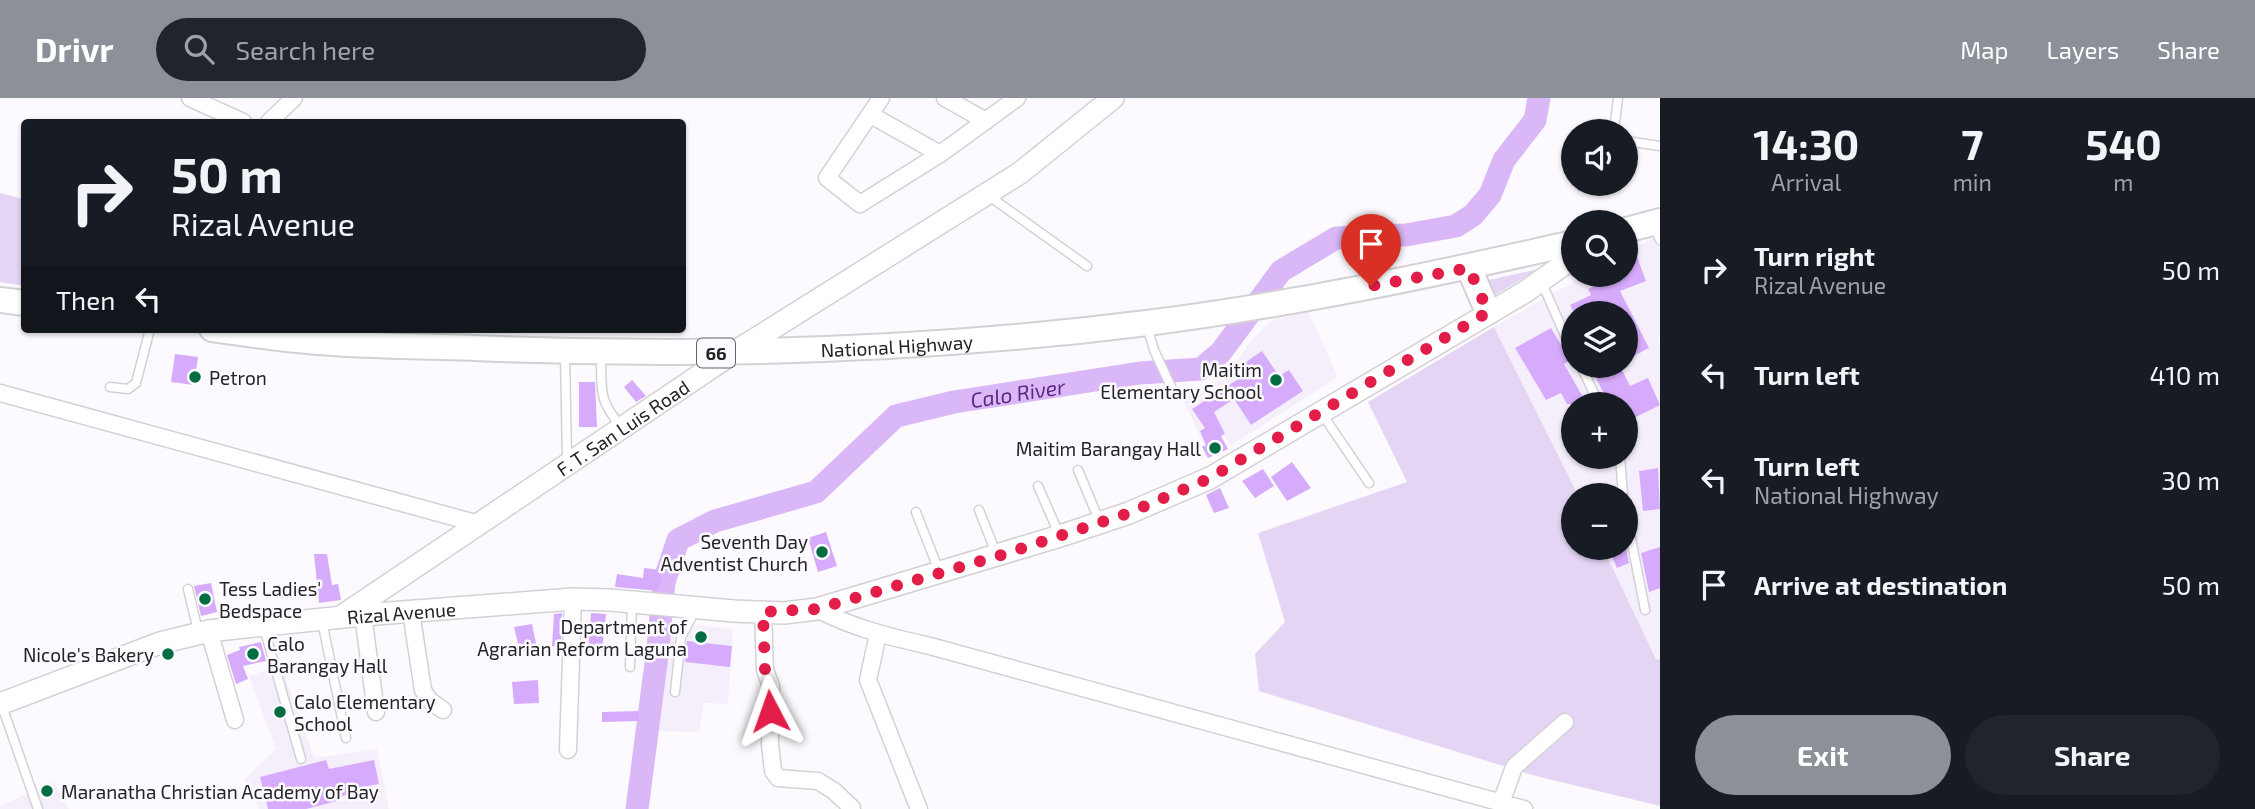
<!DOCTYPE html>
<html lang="en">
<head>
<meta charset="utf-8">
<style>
	:root { --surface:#171b24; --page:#20242c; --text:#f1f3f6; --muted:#9ea1a6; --accent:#8c9099 }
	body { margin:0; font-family:"Exo 2",sans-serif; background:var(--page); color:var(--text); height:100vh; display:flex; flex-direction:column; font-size:26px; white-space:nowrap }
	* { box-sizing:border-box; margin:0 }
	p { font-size:23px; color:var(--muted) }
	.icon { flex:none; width:38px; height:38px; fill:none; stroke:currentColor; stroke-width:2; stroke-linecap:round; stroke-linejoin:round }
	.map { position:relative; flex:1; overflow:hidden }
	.panel { display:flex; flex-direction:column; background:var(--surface); width:595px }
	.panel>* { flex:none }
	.guide { position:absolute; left:21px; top:21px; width:665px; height:214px; border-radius:7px; box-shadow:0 2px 5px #0004; background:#171b24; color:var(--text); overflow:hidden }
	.controls { position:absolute; left:1561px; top:21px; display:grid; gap:14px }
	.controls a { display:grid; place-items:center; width:77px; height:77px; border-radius:50%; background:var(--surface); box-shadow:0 2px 5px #0004; font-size:35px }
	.pin { position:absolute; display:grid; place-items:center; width:60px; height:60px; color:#fff; margin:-72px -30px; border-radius:50% 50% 50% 0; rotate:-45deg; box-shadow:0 0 7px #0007 }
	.pin .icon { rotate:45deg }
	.me { position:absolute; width:77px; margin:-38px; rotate:356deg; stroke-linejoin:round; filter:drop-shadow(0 0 5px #0008) }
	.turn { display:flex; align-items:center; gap:24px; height:147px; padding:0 35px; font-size:32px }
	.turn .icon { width:91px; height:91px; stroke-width:2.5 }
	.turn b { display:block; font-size:49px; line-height:60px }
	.then { display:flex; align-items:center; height:66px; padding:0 35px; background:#0003; gap:14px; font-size:26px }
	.eta { display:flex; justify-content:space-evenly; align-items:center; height:119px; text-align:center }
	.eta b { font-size:42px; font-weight:700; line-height:49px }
	.cta { display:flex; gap:14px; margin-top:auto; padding:14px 35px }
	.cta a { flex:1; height:80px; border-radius:42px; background:var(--accent); color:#fff; font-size:28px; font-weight:700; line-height:80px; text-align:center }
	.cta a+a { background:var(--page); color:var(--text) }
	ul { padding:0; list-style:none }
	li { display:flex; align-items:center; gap:21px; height:105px; padding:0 35px }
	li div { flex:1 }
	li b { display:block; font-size:26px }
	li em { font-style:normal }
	header { display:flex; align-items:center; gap:42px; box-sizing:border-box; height:98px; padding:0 35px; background:var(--accent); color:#fff }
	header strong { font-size:33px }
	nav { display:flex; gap:38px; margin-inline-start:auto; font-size:24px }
	.search { width:490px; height:63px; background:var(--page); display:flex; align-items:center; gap:18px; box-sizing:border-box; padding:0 24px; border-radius:38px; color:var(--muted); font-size:26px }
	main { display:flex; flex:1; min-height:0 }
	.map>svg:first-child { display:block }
</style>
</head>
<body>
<header>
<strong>Drivr</strong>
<div class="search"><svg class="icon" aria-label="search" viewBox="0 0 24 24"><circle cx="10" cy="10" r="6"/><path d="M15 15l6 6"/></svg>Search here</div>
<nav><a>Map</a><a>Layers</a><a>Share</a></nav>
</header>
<main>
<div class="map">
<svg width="1660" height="711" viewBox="0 0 1660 711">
	<rect width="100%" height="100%" fill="#fcfaff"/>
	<path fill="#f5effb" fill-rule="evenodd" d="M1660,136V238L1658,239L1660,247V562H1657L1603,450H1626V397H1578L1494,229L1586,177H1626V155ZM1573,215H1626V268H1573ZM1573,306H1626V359H1573Z
		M1308,213L1338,279L1230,348L1224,337L1204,347L1182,299L1215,285L1234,267L1252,241L1273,222Z
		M671,525L733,531L728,606L704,605L699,634L655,633Z
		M270,535L314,660L377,651L389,711H259L244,682L276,651L249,578L270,572L261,536Z
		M54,684L69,711H0V708Z"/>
	<path fill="#e5d5f5" d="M0,95L24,101V188L0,184Z
		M1539,171L1492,199L1484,183Z
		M1494,229L1578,397H1573V450H1603L1656,561L1660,562V708L1536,678L1259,593L1255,556L1285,524L1258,435L1407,384L1368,304Z"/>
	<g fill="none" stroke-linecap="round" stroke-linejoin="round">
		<path stroke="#dab8f8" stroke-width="23" id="s1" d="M637,711L658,550L664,484L678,442L715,423L816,394L896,318L954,304L1140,275L1201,271L1221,254L1281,173L1336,140L1406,137L1456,128L1473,117L1490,97L1504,62L1535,22L1539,0"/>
	</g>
	<path fill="#d7abfc" d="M1635,153L1646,183L1620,193L1649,250L1626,262V215H1574L1570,207L1591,197L1588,191L1618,177H1626V157Z
		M1551,230L1570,262L1564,266L1587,306H1567L1561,295L1546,302L1515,250Z
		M1262,253L1279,278L1289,272L1303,293L1251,327L1234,301L1214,314L1225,336L1221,338L1228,351L1208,360L1202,349L1206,347L1200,333L1205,330L1192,311L1243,278L1237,270Z
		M175,256L198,259L194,287L171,284Z
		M1590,268H1620L1630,288L1648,280L1660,307L1626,324V306H1609Z
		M632,282L646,298L636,304L624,289Z
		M579,284H595L597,329H579Z
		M1292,364L1311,390L1287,403L1271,379Z
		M1658,370L1660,411L1643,413L1639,373Z
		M1263,371L1274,388L1255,400L1242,383Z
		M1220,390L1229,410L1214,415L1206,397Z
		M826,434L837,468L818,474L808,440Z
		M1660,449V490L1649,494L1641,455Z
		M1608,450H1626L1629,465L1617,470Z
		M314,456H327L332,487L338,486L341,502L319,505Z
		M644,470L662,472L659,493L615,489L617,476L643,480Z
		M211,485L217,514L201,518L194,488Z
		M562,515L561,549L552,548L554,516Z
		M591,515L606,516L602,553H588Z
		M532,526L537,550L520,554L514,529Z
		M687,543L732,548L730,569L685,564Z
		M261,544L266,563L243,568L248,581L236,586L227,557L240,552L239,549Z
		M538,582L539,605L514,606L512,584Z
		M639,613V623L602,624V614Z
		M326,662L329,671L374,662L379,686L357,690L358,695L336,699L337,703L306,711H268L260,679Z"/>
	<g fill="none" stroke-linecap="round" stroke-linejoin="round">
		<g stroke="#d3d1d6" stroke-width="11">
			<path id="service" d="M1614,33L1618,0
				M1626,43L1660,48
				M989,98L1087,168
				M1654,127L1660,142
				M1541,183L1568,244
				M1147,228L1154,252L1173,293
				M601,255C602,290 597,302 622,329
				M565,256L567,362
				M1581,268L1599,306
				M110,289L128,291L136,285L150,231
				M1322,316L1369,385
				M1620,359L1623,397
				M1078,372L1099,422
				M1038,388L1059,436
				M979,412L996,455
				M916,414L939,473
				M1626,415L1645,512
				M188,491L198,533
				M322,523L346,640
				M264,530L301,661
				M630,569L632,505
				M675,594L681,539L696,511
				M2,608L38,711"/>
		</g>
		<g stroke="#d3d1d6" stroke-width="19">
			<path id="minor" d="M190,0L243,24
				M881,0L827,80L860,106L940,56L1017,0
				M945,0L986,23
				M871,17L940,56
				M269,24L294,0
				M0,295L479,426
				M817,511C853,530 890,539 930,548L1524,711
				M411,514L423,592L429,602L443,612
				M763,514L765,572L771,588L770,646L773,673L778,680L818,683L834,693L852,710
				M363,517L376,614
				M209,533L235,622
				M878,536L868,582L919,711
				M568,652L573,501
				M1501,705L1514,669L1565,624"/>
		</g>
		<g stroke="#d3d1d6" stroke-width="24">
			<g id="secondary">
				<path id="s2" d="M342,518L733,255L1020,75L1113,0"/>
				<path id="s3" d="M0,606L160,545L209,533L245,529L363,517L573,501L610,502L734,513L784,515L817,511L1060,438L1129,415L1210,380L1525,194L1573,160"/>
			</g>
		</g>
		<g stroke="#d3d1d6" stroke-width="28">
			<g id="primary">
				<path d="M1626,132L1660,123"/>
				<path d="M1469,170L1488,214"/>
				<path d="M0,202L24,205"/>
				<path id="s4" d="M212,231C243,235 275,241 307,243C371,249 436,248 500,251C716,259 932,252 1147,225C1290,207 1432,177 1573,145"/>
			</g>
		</g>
		<use href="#service" stroke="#fff" stroke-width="8"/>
		<use href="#minor" stroke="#fff" stroke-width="16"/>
		<use href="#secondary" stroke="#fff" stroke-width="21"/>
		<use href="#primary" stroke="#fff" stroke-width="24"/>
	</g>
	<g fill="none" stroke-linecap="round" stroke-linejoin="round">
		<path stroke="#e11d48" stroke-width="12" stroke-dasharray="0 21.6" d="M770,613L771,588L765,572L763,514L817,511L998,458L1129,415L1210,380L1488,214L1469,170L1371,188"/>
	</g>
	<g fill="#006c42" stroke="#fcfaff" stroke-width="2.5">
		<circle cx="195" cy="279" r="7"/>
		<circle cx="1276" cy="282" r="7"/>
		<circle cx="1215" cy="350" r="7"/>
		<circle cx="822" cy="454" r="7"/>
		<circle cx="205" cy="501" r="7"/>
		<circle cx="701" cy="539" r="7"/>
		<circle cx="168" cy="556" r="7"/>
		<circle cx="253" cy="556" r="7"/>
		<circle cx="280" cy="614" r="7"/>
		<circle cx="47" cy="693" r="7"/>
	</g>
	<g text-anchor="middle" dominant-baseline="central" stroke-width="5" stroke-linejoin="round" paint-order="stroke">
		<rect fill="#fcfaff" stroke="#656466" stroke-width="2" x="697" y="240.5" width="38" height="29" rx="5"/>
		<g font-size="18" font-weight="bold" fill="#242325">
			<text x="716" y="255">66</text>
		</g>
		<g font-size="19" fill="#242325" stroke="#fcfaff">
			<text stroke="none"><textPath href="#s4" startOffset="686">National Highway</textPath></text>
			<text stroke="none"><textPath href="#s2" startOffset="338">F. T. San Luis Road</textPath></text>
			<text stroke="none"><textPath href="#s3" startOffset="415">Rizal Avenue</textPath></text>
		</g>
		<g font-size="19" fill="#242325" stroke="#fcfaff" text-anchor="end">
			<text x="1262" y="271">Maitim<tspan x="1262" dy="22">Elementary School</tspan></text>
			<text x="209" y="279" text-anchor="start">Petron</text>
			<text x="1201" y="350">Maitim Barangay Hall</text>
			<text x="808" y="443">Seventh Day<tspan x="808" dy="22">Adventist Church</tspan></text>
			<text x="219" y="490" text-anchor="start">Tess Ladies'<tspan x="219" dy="22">Bedspace</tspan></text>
			<text x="687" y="528">Department of<tspan x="687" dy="22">Agrarian Reform Laguna</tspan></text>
			<text x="267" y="545" text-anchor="start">Calo<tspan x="267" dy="22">Barangay Hall</tspan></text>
			<text x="154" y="556">Nicole's Bakery</text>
			<text x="294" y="603" text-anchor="start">Calo Elementary<tspan x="294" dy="22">School</tspan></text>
			<text x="61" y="693" text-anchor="start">Maranatha Christian Academy of Bay</text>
		</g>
		<g font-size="21" font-style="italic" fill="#5e2782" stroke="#fcfaff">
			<text stroke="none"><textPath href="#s1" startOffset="654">Calo River</textPath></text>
		</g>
	</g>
</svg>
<div class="controls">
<a><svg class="icon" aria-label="sound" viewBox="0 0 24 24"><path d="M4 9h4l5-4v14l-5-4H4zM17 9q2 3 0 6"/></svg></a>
<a><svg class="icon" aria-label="search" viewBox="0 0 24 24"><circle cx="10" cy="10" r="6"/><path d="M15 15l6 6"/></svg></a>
<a><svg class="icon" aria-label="layers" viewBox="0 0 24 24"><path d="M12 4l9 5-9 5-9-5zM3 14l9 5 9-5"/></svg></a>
<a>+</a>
<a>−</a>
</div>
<div class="pin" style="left:1371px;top:188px;background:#d93025"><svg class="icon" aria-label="arrive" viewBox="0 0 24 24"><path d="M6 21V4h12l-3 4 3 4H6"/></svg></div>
<svg class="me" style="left:770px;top:613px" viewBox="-20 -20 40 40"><path d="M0-17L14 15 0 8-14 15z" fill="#e11d48" stroke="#fff" stroke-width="4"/></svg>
<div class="guide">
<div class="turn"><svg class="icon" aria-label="right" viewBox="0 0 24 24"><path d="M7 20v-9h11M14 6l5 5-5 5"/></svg><div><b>50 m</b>Rizal Avenue</div></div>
<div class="then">Then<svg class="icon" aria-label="left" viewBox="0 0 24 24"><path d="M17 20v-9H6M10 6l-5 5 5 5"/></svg></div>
</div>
</div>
<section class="panel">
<div class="eta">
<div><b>14:30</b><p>Arrival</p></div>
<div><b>7</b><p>min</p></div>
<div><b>540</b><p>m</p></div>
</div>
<ul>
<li><svg class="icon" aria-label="right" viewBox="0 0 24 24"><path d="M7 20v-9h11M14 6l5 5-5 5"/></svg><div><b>Turn right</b><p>Rizal Avenue</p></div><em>50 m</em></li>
<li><svg class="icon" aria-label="left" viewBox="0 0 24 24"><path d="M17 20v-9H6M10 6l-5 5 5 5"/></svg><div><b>Turn left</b></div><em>410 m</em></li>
<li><svg class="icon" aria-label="left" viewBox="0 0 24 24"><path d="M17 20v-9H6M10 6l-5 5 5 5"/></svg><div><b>Turn left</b><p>National Highway</p></div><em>30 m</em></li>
<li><svg class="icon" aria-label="arrive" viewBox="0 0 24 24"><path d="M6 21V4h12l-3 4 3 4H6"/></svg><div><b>Arrive at destination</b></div><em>50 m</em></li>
</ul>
<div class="cta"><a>Exit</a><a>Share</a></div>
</section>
</main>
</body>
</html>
